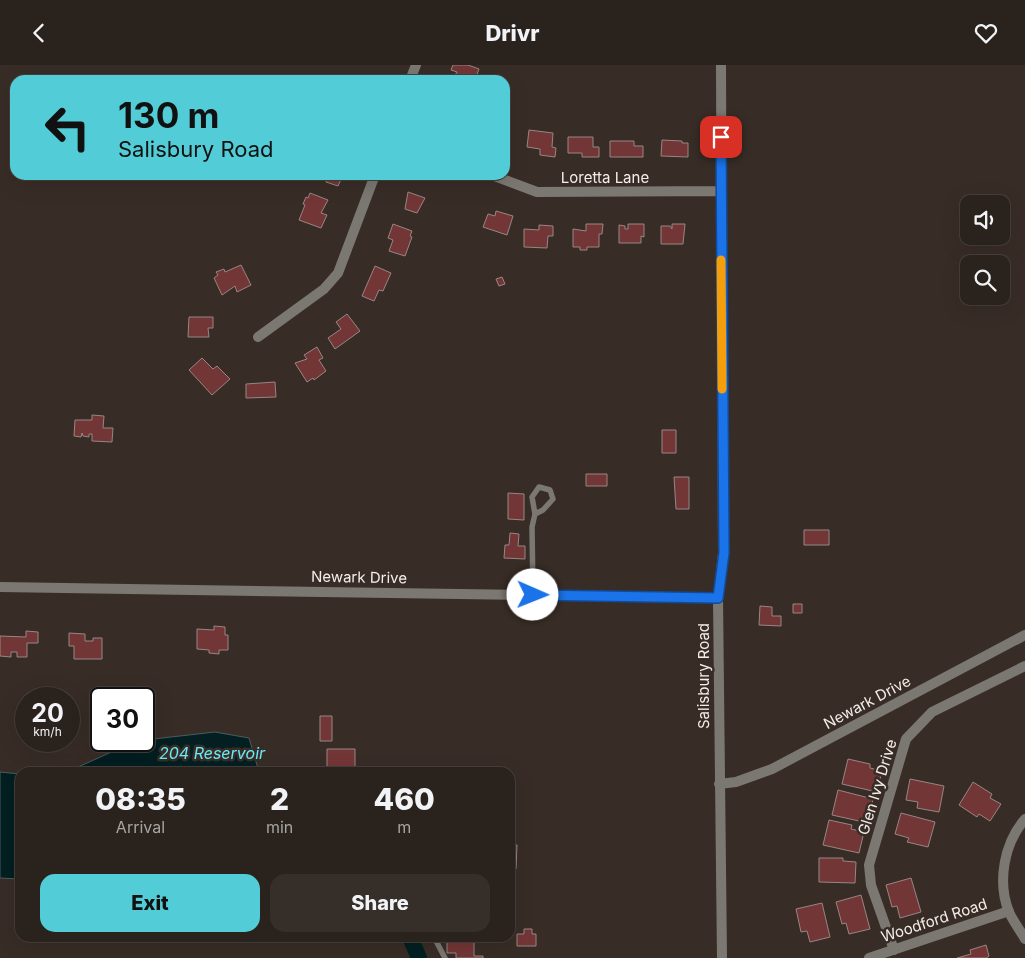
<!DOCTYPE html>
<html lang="en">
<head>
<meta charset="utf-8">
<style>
	:root { --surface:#2a221c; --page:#362f29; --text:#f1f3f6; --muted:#a5a4a3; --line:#463f3b; --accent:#52ccd6 }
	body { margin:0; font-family:Inter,sans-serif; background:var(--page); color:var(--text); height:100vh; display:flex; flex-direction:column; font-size:19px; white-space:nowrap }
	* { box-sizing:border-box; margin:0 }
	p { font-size:16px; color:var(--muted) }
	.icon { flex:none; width:28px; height:28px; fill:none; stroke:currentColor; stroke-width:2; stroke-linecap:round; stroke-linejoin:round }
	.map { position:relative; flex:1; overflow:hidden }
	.details { position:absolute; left:15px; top:702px; width:500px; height:175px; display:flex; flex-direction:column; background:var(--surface); border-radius:15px; box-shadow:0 5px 20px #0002,0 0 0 1px var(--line) }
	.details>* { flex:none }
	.hud { position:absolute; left:10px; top:10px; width:500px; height:105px; border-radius:15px; box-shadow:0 5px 20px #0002,0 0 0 1px var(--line); background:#52ccd6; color:#111; overflow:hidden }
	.controls { position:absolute; left:960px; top:130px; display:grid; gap:10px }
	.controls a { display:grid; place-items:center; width:50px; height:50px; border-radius:10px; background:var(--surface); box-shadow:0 5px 20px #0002,0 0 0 1px var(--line); font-size:25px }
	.speed { position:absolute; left:15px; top:622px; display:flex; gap:10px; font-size:25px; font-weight:700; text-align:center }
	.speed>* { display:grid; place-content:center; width:65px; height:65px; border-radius:50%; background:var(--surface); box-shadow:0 5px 20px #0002,0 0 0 1px var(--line); line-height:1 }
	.speed small { font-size:12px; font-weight:400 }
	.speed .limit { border:2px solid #111; border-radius:8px; background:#fff; color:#111 }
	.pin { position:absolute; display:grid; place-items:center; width:42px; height:42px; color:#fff; margin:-21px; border-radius:10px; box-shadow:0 2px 8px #0006 }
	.me { position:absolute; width:55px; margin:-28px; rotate:91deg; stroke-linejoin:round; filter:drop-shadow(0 0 4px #0008) }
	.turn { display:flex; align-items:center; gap:18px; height:105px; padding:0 25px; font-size:22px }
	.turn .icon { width:65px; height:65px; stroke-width:2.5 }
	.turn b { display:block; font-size:35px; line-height:42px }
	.eta { display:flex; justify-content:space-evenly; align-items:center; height:85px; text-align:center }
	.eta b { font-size:30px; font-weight:800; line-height:35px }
	.button { display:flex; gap:10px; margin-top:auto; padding:10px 25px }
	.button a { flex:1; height:58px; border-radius:15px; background:var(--accent); color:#111; font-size:20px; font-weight:800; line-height:58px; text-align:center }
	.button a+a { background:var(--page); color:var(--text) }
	header { display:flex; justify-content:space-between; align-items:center; height:65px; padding:0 25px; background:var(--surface); font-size:22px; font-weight:800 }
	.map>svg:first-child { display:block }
</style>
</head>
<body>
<header><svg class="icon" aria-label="back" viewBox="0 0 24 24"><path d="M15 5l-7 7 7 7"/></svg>Drivr<svg class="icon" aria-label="heart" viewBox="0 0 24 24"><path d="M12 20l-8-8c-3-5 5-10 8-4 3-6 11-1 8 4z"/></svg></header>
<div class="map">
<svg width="1025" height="893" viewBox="0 0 1025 893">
	<rect width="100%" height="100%" fill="#382d26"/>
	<path fill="#031f22" stroke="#4b5d5d" d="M215,667L249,673L259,707H67L136,676Z
		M0,707L20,709V814L0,813Z"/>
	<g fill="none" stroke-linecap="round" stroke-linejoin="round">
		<path stroke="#031f22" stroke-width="16" d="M410,872L419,893"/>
	</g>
	<path fill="#733636" stroke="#978685" d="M453,0H468L479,4L475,15H452L457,7L451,5Z
		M529,65L553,68L552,82L556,83L555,92L540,90V84L527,82Z
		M568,72H593V82H599V92H582V88H568Z
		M662,75L682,76V78H688V92L661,91Z
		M610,76H634V81H643V92H610Z
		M327,110H343L338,121L326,117L328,111Z
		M408,127L425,133L417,148L405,144Z
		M310,128L328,135L321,148L327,150L321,163L299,155L305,140L303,139L306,132L308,133Z
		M496,146L513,151L507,170L483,162L488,149L495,151Z
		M393,159L412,166L410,171L412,172L405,191L389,186L393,175L388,173Z
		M586,159H603L602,169H599V182H587V185H580V182H573V164L586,166Z
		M628,159H644V172L641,171V178H619V160L625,161V164H628Z
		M672,159H685L683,179H661V161H670L672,164Z
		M539,160L553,161V171H548L547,183L524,182V164L539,165Z
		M241,200L251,220L237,227L235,221L222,230L214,213L218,210L216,207L224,204L225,207Z
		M375,201L391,208L383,226L379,225L374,236L362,231Z
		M502,212L505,219L499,221L496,214Z
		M347,249L360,266L335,284L328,273L341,264L336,257Z
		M189,252H213V263H208L209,272H188Z
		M317,282L323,293L319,295L326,306L314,315L313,313L307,317L295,298L307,294L304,290Z
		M202,293L213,304L217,301L230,314L212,330L189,305Z
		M275,317L276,332L246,333V319Z
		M92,350L104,351L103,363H113L112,377L92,376V369H89V372L83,371L82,368L81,372L74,371L75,355H92Z
		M662,365H676V388H662Z
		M586,409H607V421H586Z
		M674,412H689V444H676Z
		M508,428L524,429V455L508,454Z
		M804,465H829V480H804Z
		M510,468L519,469L518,481H525V494L504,493L505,480H509Z
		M793,539H802V548H793Z
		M760,541L772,542V551H781V561L759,560Z
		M214,561L225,562V570H228V585H219V589L209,588V585L197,584V564L214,565Z
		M26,566L38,567V578H27V592H17V587H11V592L0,591V571L26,572Z
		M69,568L85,569V576H93V573H102V594H74V581H69Z
		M320,651H332V676H320Z
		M327,684H355V702H327Z
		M848,694L870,699V703L882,706L877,727L842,719Z
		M910,714L944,721L939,747L917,743L918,737L906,735Z
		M973,717L992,729L990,733L1001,739L990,756L979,749L977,752L959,740Z
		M838,725L873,734L868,758L832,750Z
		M901,748L935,757L928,782L907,777L909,773L895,769Z
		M829,755L852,760L851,764L864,767L859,788L823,780Z
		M510,780H517L516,804L510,803Z
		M819,793H843V796L856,797L855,818L819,817Z
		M911,813L921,847L900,853L897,841L892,842L886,820Z
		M861,830L870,864L849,869L846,858L842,859L836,837Z
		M822,838L830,872L810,877L807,866L801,867L796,844Z
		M524,864H532V869H536V881H517V869H524Z
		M447,872H474V891H483V893H456V888H447Z
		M986,880L989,891L986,893H957L971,889L970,885Z"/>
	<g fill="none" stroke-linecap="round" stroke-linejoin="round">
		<path stroke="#7b7872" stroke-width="5.5" d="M533,530L532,462L535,449L543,445L553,434L550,425L539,422L532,432L535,449
			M434,872L445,893"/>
		<path stroke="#7b7872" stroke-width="10" d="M721,0L723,488L718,533L722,893
			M410,15L416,0
			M492,110L537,127L721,126
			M258,272L324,224L338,208L375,110
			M0,522L718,533
			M719,719L736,717L772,704L1025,570
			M1025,754C1004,778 997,817 1009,847C1013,856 1020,865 1025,874
			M894,885L871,820L869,800L906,674L932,647L1025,601
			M869,893L1009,846"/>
	</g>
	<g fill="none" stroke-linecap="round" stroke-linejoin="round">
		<g stroke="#114b97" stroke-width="12">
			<path id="route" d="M533,530L718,533L724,488L721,72"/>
		</g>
		<use href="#route" stroke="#1a73e8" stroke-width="9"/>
		<path stroke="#f59e0b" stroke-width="9" d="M721,195L722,324"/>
	</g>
	<g text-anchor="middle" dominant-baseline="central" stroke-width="5" stroke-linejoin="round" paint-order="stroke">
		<g font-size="15" fill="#f4ede8" stroke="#382d26">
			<text x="605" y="112">Loretta Lane</text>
			<text transform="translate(359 512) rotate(1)">Newark Drive</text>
			<text transform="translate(703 611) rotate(-90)">Salisbury Road</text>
			<text transform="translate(867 637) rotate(-28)">Newark Drive</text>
			<text transform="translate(877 722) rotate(-73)">Glen Ivy Drive</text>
			<text transform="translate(934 855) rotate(-18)">Woodford Road</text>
		</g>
		<g font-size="16" font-style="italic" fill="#68eaf8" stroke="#382d26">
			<text x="212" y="688">204 Reservoir</text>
		</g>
	</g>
</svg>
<div class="controls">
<a><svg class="icon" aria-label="sound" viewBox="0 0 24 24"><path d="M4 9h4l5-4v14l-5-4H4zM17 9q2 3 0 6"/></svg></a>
<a><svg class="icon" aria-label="search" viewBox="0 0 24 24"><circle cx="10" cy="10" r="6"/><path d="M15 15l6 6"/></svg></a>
</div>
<div class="speed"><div>20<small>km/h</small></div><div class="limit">30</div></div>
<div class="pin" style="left:721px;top:72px;background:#d93025"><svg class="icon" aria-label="arrive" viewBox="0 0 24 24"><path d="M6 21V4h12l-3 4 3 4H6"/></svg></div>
<svg class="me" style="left:533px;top:530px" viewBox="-20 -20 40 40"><circle r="19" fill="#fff"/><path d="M0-13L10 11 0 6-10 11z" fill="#1a73e8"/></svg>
<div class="hud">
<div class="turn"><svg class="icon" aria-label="left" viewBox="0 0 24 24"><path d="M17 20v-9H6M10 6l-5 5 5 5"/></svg><div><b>130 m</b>Salisbury Road</div></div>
</div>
<section class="details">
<div class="eta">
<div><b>08:35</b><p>Arrival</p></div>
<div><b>2</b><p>min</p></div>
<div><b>460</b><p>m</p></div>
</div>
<div class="button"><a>Exit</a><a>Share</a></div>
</section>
</div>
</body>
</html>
